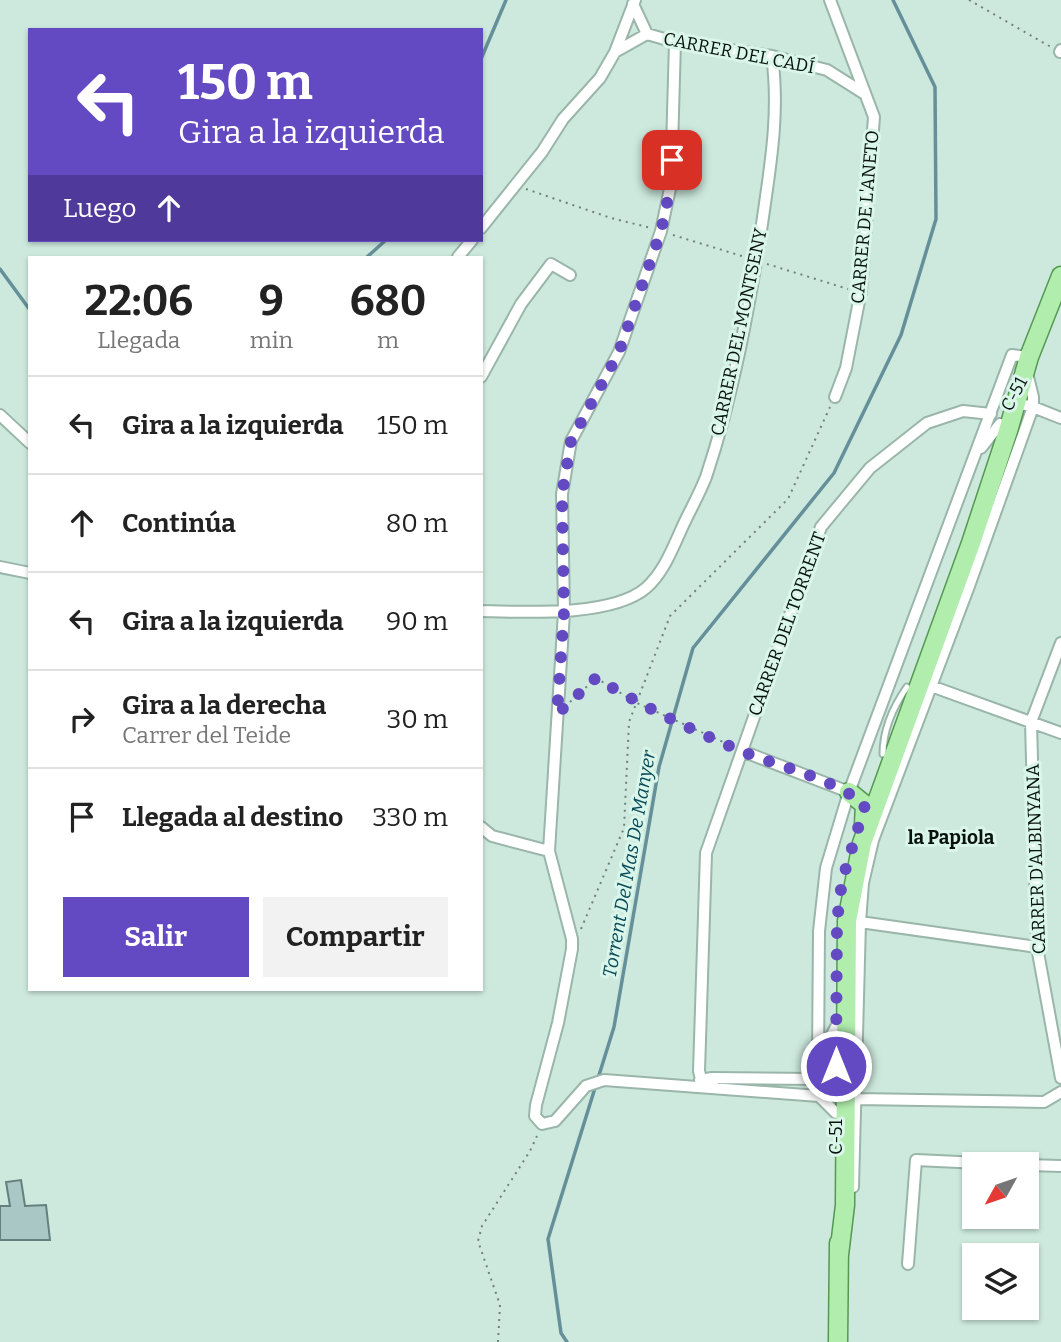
<!DOCTYPE html>
<html lang="es">
<head>
<meta charset="utf-8">
<style>
	:root { --surface:#fff; --page:#f2f2f2; --text:#222; --muted:#767676; --line:#e0e0e0; --accent:#6349c2 }
	body { margin:0; font-family:Bitter,serif; background:var(--page); color:var(--text); height:100vh; display:flex; flex-direction:column; font-size:26px; white-space:nowrap }
	* { box-sizing:border-box; margin:0 }
	p { font-size:23px; color:var(--muted) }
	.icon { flex:none; width:38px; height:38px; fill:none; stroke:currentColor; stroke-width:2; stroke-linecap:round; stroke-linejoin:round }
	.map { position:relative; flex:1; overflow:hidden }
	.side { position:absolute; left:28px; top:256px; width:455px; height:735px; display:flex; flex-direction:column; background:var(--surface); border-radius:0px; box-shadow:0 2px 5px #0004 }
	.side>* { flex:none }
	.banner { position:absolute; left:28px; top:28px; width:455px; height:214px; border-radius:0px; box-shadow:0 2px 5px #0004; background:#6349c2; color:#fff; overflow:hidden }
	.needle { width:46px; rotate:230deg }
	.tools { position:absolute; left:962px; top:1152px; display:grid; gap:14px }
	.tools a { display:grid; place-items:center; width:77px; height:77px; border-radius:0px; background:var(--surface); box-shadow:0 2px 5px #0004; font-size:35px }
	.pin { position:absolute; display:grid; place-items:center; width:60px; height:60px; color:#fff; margin:-30px; border-radius:14px; box-shadow:0 4px 10px #0006 }
	.me { position:absolute; width:77px; margin:-38px; rotate:0deg; stroke-linejoin:round; filter:drop-shadow(0 0 5px #0008) }
	.turn { display:flex; align-items:center; gap:24px; height:147px; padding:0 35px; font-size:32px }
	.turn .icon { width:91px; height:91px; stroke-width:2.5 }
	.turn b { display:block; font-size:49px; line-height:60px }
	.then { display:flex; align-items:center; height:66px; padding:0 35px; background:#0003; gap:14px; font-size:26px }
	.eta { display:flex; justify-content:space-evenly; align-items:center; height:119px; text-align:center }
	.eta b { font-size:42px; font-weight:700; line-height:49px }
	.action { display:flex; gap:14px; margin-top:auto; padding:14px 35px }
	.action a { flex:1; height:80px; border-radius:0px; background:var(--accent); color:#fff; font-size:28px; font-weight:700; line-height:80px; text-align:center }
	.action a+a { background:var(--page); color:var(--text) }
	ul { padding:0; list-style:none }
	li { display:flex; align-items:center; gap:21px; height:98px; padding:0 35px; border-top:2px solid var(--line) }
	li div { flex:1 }
	li b { display:block; font-size:26px }
	li em { font-style:normal }
	.map>svg:first-child { display:block }
</style>
</head>
<body>
<div class="map">
<svg width="1061" height="1342" viewBox="0 0 1061 1342">
	<rect width="100%" height="100%" fill="#cde9dd"/>
	<g fill="none" stroke-linecap="round" stroke-linejoin="round">
		<path stroke="#65909a" stroke-width="3.5" d="M481,59L506,0
			M367,257L386,240
			M0,269L30,310
			M567,1342L561,1333L548,1239L614,1027L659,767L693,648L834,473L901,335L936,219L935,87L893,0"/>
	</g>
	<path fill="#a8c7c5" stroke="#63807e" stroke-width="2" d="M21,1180L25,1206L46,1205L50,1240H0V1206H10L6,1182Z"/>
	<g fill="none" stroke-linecap="round" stroke-linejoin="round">
		<g stroke="#9ab5a9" stroke-width="9">
			<path id="lane" d="M883,754C883,729 893,707 907,687"/>
		</g>
		<g stroke="#9ab5a9" stroke-width="14">
			<path id="street" d="M830,0L874,117L861,291L846,368L835,397
				M633,4L647,34
				M675,42L671,184L661,231L619,352L571,441L562,494L564,612L549,851L572,939V949L558,1023L536,1105L535,1116L542,1124L555,1121L586,1086L604,1080L819,1096
				M615,52L647,34L675,42L772,56L827,70L865,94
				M1060,52L1061,50
				M481,228L542,152L563,119L600,78L615,52L635,0
				M458,257L472,240
				M481,377L521,304L551,264L570,275
				M1017,403L1033,407L1061,418
				M0,415L30,443
				M981,448L1000,424
				M0,567L30,573
				M481,611C524,612 612,617 646,588C663,573 672,550 681,530C689,512 699,495 706,477C733,396 749,309 762,224C770,168 780,113 772,56
				M1061,643L1031,722L1037,947L1061,1078
				M931,686L1061,733
				M742,751L849,792
				M481,827L492,836L549,851
				M860,922L1037,947
				M820,1057L837,1025
				M700,1080L712,1078L816,1079
				M714,1087L701,1079L699,1071L706,853L821,527L870,468L927,423L963,411L991,414
				M819,1096L836,1086
				M857,1099L1044,1102L1061,1092
				M836,1113L819,1096L815,1086L818,1060L819,931L826,868L849,792L1012,355L1029,357
				M1027,1165L1061,1166
				M853,1187L860,922L863,883L873,840L969,586L1033,407V397L1027,373
				M908,1264L916,1160L1001,1164"/>
		</g>
		<g stroke="#549852" stroke-width="21">
			<path id="primary" d="M849,792L865,805L864,824
				M839,1255L845,1205L847,921L862,843L971,543L1008,431L1029,357L1061,276
				M838,1342L839,1243"/>
		</g>
		<path stroke="#6e827a" stroke-width="2" stroke-dasharray="2 5" stroke-linecap="butt" d="M969,0L1051,47
			M526,189L611,218L651,228
			M673,235L745,257
			M767,264L848,289
			M570,702L596,678L637,703L732,746
			M581,929L624,828L629,722L670,616L788,499L830,407
			M498,1342L500,1305L478,1241L482,1226L530,1151L537,1136"/>
		<use href="#lane" stroke="#fff" stroke-width="5"/>
		<use href="#street" stroke="#fff" stroke-width="10"/>
		<use href="#primary" stroke="#b1edad" stroke-width="18"/>
	</g>
	<g fill="none" stroke-linecap="round" stroke-linejoin="round">
		<path stroke="#6349c2" stroke-width="12" stroke-dasharray="0 21.6" d="M672,160L671,184L661,231L619,352L571,441L562,494L564,612L557,714L596,678C642,706 692,730 741,751C782,768 831,777 865,805L842,881L837,921L836,1066"/>
	</g>
	<g text-anchor="middle" dominant-baseline="central" stroke-width="6" stroke-linejoin="round" paint-order="stroke">
		<g font-size="18" fill="#07110d" stroke="#daf6ea">
			<text transform="translate(739 53) rotate(11)">CARRER DEL CADÍ</text>
			<text transform="translate(865 217) rotate(-85)">CARRER DE L'ANETO</text>
			<text transform="translate(739 332) rotate(-78)">CARRER DEL MONTSENY</text>
			<text transform="translate(1014 394) rotate(-62)">C-51</text>
			<text transform="translate(787 624) rotate(-70)">CARRER DEL TORRENT</text>
			<text transform="translate(1036 859) rotate(-92)">CARRER D'ALBINYANA</text>
			<text transform="translate(836 1137) rotate(-90)">C-51</text>
		</g>
		<g font-size="19" font-weight="bold" fill="#07110d" stroke="#daf6ea">
			<text x="951" y="837">la Papiola</text>
		</g>
		<g font-size="19" font-style="italic" fill="#074956" stroke="#daf6ea">
			<text transform="translate(629 864) rotate(-80)">Torrent Del Mas De Manyer</text>
		</g>
	</g>
</svg>
<div class="tools">
<a><svg class="needle" viewBox="-14 -14 28 28"><path d="M0-13l5 13h-10z" fill="#e53935"/><path d="M0 13l5-13h-10z" fill="#767676"/></svg></a>
<a><svg class="icon" aria-label="layers" viewBox="0 0 24 24"><path d="M12 4l9 5-9 5-9-5zM3 14l9 5 9-5"/></svg></a>
</div>
<div class="pin" style="left:672px;top:160px;background:#d93025"><svg class="icon" aria-label="arrive" viewBox="0 0 24 24"><path d="M6 21V4h12l-3 4 3 4H6"/></svg></div>
<svg class="me" style="left:836px;top:1066px" viewBox="-20 -20 40 40"><circle r="17" fill="#6349c2" stroke="#fff" stroke-width="3"/><path d="M0-11L8 9 0 5-8 9z" fill="#fff"/></svg>
<div class="banner">
<div class="turn"><svg class="icon" aria-label="left" viewBox="0 0 24 24"><path d="M17 20v-9H6M10 6l-5 5 5 5"/></svg><div><b>150 m</b>Gira a la izquierda</div></div>
<div class="then">Luego<svg class="icon" aria-label="ahead" viewBox="0 0 24 24"><path d="M12 20V5M6 11l6-6 6 6"/></svg></div>
</div>
<section class="side">
<div class="eta">
<div><b>22:06</b><p>Llegada</p></div>
<div><b>9</b><p>min</p></div>
<div><b>680</b><p>m</p></div>
</div>
<ul>
<li><svg class="icon" aria-label="left" viewBox="0 0 24 24"><path d="M17 20v-9H6M10 6l-5 5 5 5"/></svg><div><b>Gira a la izquierda</b></div><em>150 m</em></li>
<li><svg class="icon" aria-label="ahead" viewBox="0 0 24 24"><path d="M12 20V5M6 11l6-6 6 6"/></svg><div><b>Continúa</b></div><em>80 m</em></li>
<li><svg class="icon" aria-label="left" viewBox="0 0 24 24"><path d="M17 20v-9H6M10 6l-5 5 5 5"/></svg><div><b>Gira a la izquierda</b></div><em>90 m</em></li>
<li><svg class="icon" aria-label="right" viewBox="0 0 24 24"><path d="M7 20v-9h11M14 6l5 5-5 5"/></svg><div><b>Gira a la derecha</b><p>Carrer del Teide</p></div><em>30 m</em></li>
<li><svg class="icon" aria-label="arrive" viewBox="0 0 24 24"><path d="M6 21V4h12l-3 4 3 4H6"/></svg><div><b>Llegada al destino</b></div><em>330 m</em></li>
</ul>
<div class="action"><a>Salir</a><a>Compartir</a></div>
</section>
</div>
</body>
</html>
